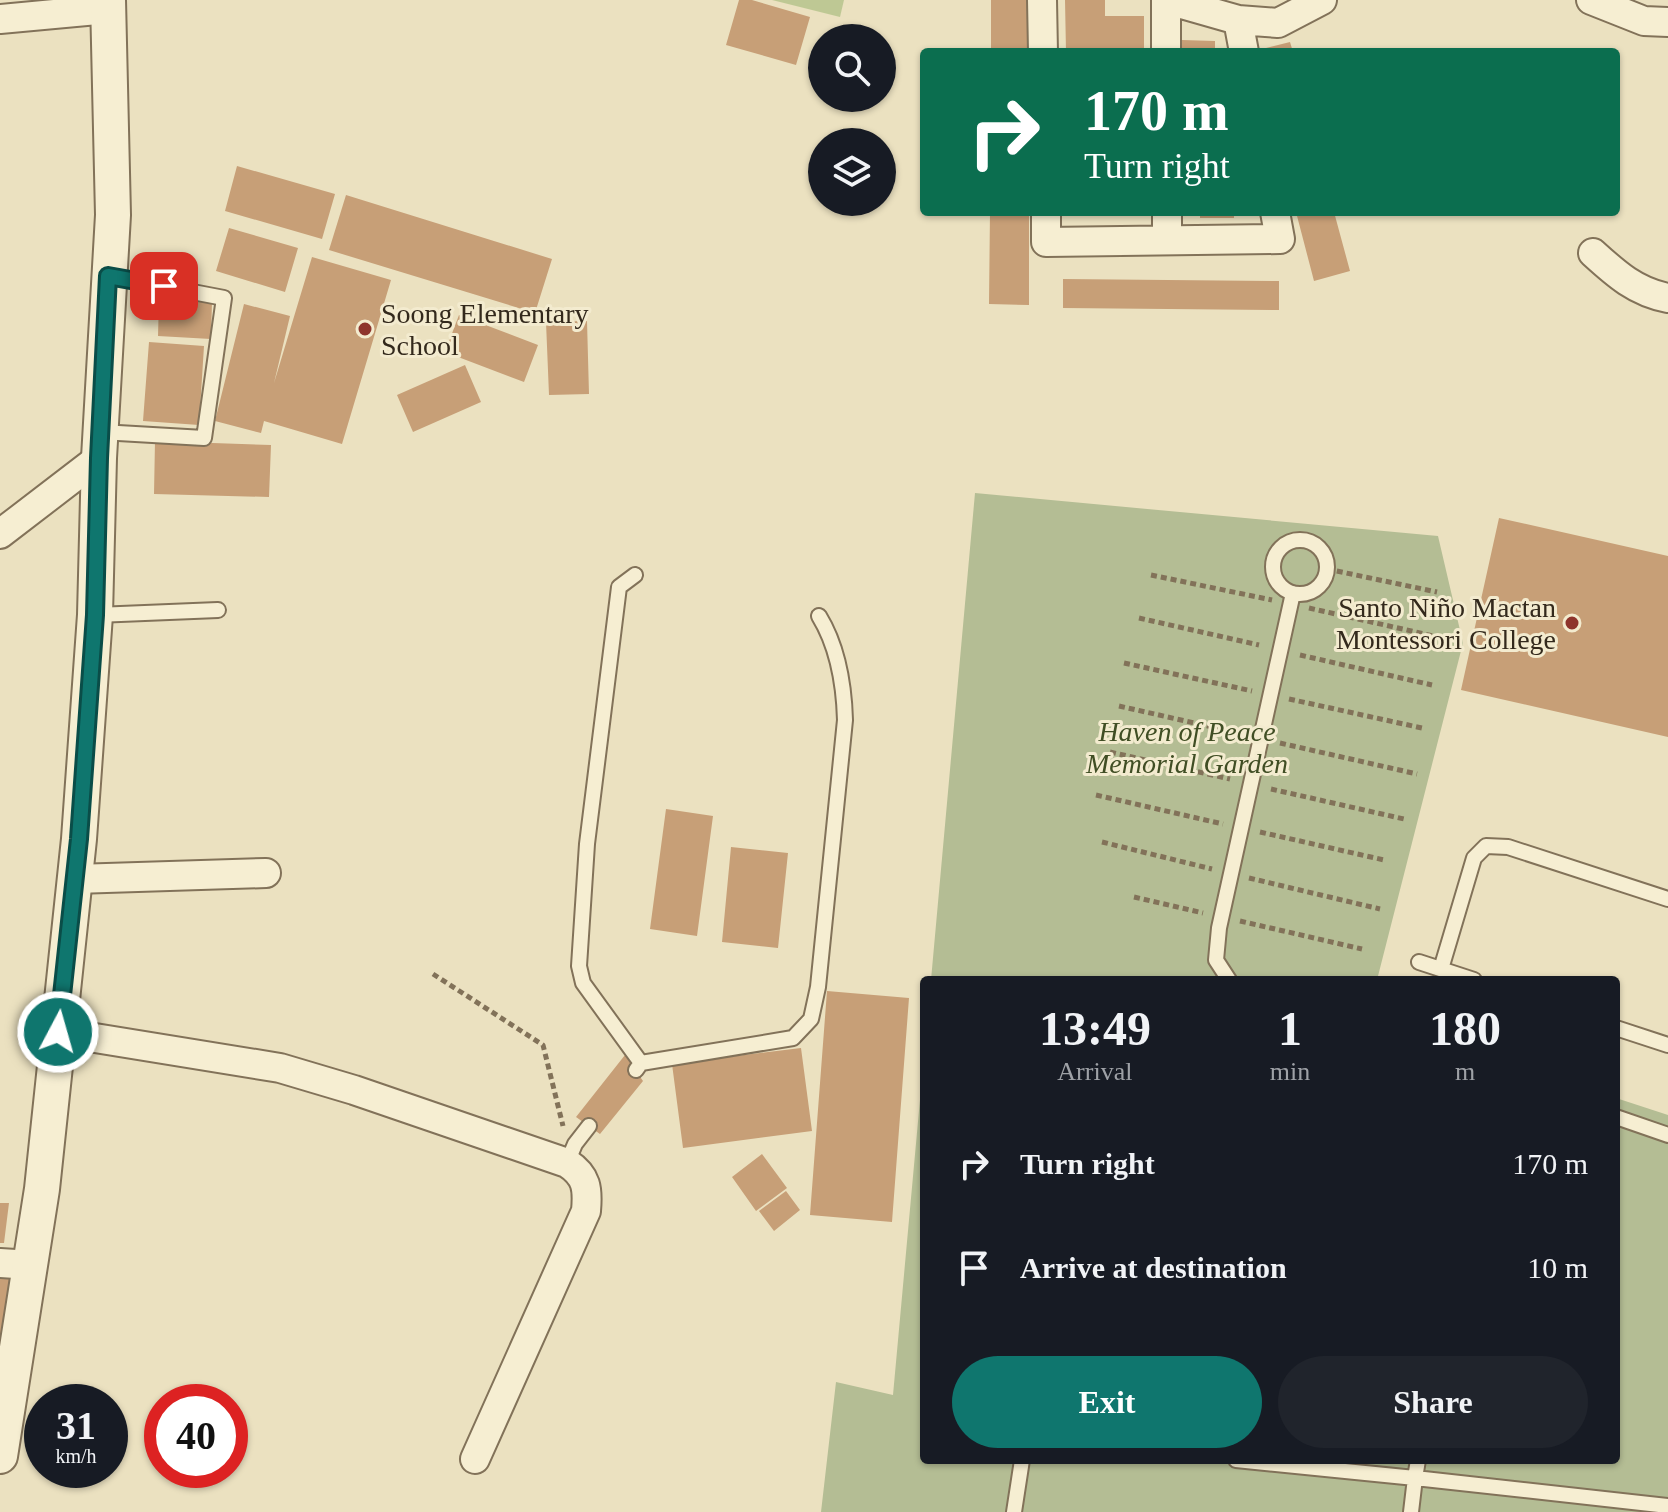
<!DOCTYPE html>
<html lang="en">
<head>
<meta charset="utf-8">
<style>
	:root { --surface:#171b24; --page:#20242c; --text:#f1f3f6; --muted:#9ea1a6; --accent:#0f766e }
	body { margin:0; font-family:Georgia,serif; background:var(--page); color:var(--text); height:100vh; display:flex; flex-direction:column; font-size:30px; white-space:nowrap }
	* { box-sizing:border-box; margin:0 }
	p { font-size:26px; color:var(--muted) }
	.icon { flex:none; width:44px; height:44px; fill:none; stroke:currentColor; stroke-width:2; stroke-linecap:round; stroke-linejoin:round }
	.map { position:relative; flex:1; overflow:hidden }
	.sheet { position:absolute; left:920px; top:976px; width:700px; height:488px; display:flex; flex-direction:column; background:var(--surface); border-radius:8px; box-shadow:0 2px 6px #0004 }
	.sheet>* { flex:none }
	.banner { position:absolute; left:920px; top:48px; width:700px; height:168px; border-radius:8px; box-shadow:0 2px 6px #0004; background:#0b6e4f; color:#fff; overflow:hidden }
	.controls { position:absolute; left:808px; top:24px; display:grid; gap:16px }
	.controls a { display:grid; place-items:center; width:88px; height:88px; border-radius:50%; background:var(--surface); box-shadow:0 2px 6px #0004; font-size:40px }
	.speed { position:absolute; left:24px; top:1384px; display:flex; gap:16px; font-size:40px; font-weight:700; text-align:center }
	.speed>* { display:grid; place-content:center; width:104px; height:104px; border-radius:50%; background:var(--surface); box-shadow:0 2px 6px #0004; line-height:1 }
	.speed small { font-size:20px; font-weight:400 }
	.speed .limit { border:12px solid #d22; background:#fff; color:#111 }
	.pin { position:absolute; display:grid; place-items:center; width:68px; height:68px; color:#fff; margin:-34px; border-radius:16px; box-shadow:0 4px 12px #0006 }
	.me { position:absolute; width:88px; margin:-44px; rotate:6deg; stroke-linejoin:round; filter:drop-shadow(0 0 6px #0008) }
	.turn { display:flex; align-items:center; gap:28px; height:168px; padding:0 32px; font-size:36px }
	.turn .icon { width:104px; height:104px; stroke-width:2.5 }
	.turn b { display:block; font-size:56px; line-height:68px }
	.eta { display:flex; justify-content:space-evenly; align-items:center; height:136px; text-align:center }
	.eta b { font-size:48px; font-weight:600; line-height:56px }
	.button { display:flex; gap:16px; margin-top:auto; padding:16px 32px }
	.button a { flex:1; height:92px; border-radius:48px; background:var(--accent); color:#fff; font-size:32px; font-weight:600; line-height:92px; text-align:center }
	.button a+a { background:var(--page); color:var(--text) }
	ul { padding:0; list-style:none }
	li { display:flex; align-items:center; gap:24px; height:104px; padding:0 32px }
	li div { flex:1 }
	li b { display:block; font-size:30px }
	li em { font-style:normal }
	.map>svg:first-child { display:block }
</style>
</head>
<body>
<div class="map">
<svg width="1668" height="1512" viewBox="0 0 1668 1512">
	<rect width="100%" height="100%" fill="#ebe1c0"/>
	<path fill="#bec894" d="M772,0H844L840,17Z"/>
	<path fill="#b4bd94" d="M975,493L1438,536L1463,643L1377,980H931Z
		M924,1056V1460H1616V1098L1668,1115V1512H821L836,1382L893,1395Z"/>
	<path fill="#c79f77" d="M739,0H752L810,17L796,65L726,45Z
		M991,0H1030V52H991Z
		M1065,0H1105V16H1144V52H1066Z
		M1182,40L1215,41V52H1182Z
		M1290,42L1293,52H1254V51Z
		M237,166L335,194L322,239L225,211Z
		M346,195L552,259L535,313L329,250Z
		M990,212H1029V305L989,304Z
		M1068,212H1147V215L1068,216Z
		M1200,212H1234V218H1200Z
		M1296,212H1334L1350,271L1314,281Z
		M229,228L298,248L285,292L216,271Z
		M312,257L391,280L342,444L264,421L261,433L215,421L244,304L290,316L274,383Z
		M1063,279L1279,281V310L1063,308Z
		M159,299L212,301L211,339L158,336Z
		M459,315L538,345L524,382L445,352Z
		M587,321L589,394L549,395L546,322Z
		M149,342L204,346L199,425L143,421Z
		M465,365L481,402L413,432L397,395Z
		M155,441L271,445L269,497L154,494Z
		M1499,518L1668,556V737L1461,690Z
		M666,809L713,816L697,936L650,929Z
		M731,847L788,853L778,948L722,942Z
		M827,991L909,998L892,1222L810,1215Z
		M801,1048L812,1131L683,1148L672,1064Z
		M625,1055L643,1081L600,1134L576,1117Z
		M762,1154L787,1188L756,1211L732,1177Z
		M786,1191L800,1210L774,1231L759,1211Z
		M0,1203H9L4,1243H0Z
		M0,1274L11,1276L2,1341H0Z"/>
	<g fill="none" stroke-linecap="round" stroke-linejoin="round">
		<g stroke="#827259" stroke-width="18">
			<path id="service" d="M101,432L204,438L224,298L109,276
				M1273 567a27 27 0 1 1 54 0a27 27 0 1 1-54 0Z
				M635,575L619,587L587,844L579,966L583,983L641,1063L636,1070
				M96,615L218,610
				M1419,962L1474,980
				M1441,969L1474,858L1486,846L1508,847L1668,899
				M1229,980L1216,960L1219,928L1293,593
				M1616,1028L1668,1045
				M641,1063L793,1038L811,1019L818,987L845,720C844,684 838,647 819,616
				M1616,1117L1668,1135
				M567,1163L575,1144L589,1126
				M1236,1460L1415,1478L1418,1460
				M1014,1512L1022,1460
				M1411,1512L1415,1478L1668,1506"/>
		</g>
		<g stroke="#827259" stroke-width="32">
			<path id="minor" d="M1042,0L1043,52
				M1166,0V52
				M1168,0L1238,20L1244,52
				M1591,0L1644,21L1668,22
				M0,19L108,9
				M1238,20L1278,23L1322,0
				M1046,212V242L1280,239L1275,212
				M1167,212V240
				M1593,253C1616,274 1636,292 1668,298
				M0,534L99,458
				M75,879L266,873
				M58,1032L280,1068L354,1090L567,1163C587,1176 588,1189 586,1211L475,1459
				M0,1263L31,1265"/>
		</g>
		<g stroke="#827259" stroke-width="38">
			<path id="tertiary" d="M0,1456L42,1189L79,839L95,615L99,458L113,215L108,0"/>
		</g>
		<path stroke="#827259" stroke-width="5" stroke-dasharray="6 4" stroke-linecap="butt" d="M1327,569L1437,592
			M1151,575L1272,600
			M1309,608L1438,637
			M1139,618L1259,645
			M1300,655L1432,685
			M1124,663L1252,691
			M1289,699L1422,728
			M1119,706L1243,734
			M1280,743L1417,774
			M1110,752L1230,779
			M1271,789L1404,819
			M1096,795L1223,824
			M1260,832L1384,860
			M1102,842L1212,869
			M1249,878L1380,909
			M1134,897L1203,913
			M1240,921L1362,949
			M433,974L543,1045L563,1126"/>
		<use href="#service" stroke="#f6eed2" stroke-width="14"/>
		<use href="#minor" stroke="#f6eed2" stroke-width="28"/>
		<use href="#tertiary" stroke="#f6eed2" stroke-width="34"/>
	</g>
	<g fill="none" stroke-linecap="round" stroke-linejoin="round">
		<g stroke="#0a4d48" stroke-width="20">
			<path id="route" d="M58,1032L79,839L95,615L99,458L108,276L164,286"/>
		</g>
		<use href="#route" stroke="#0f766e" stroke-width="14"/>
	</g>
	<g fill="#8e342c" stroke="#f3ebcf" stroke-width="3">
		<circle cx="365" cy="329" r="8"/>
		<circle cx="1572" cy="623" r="8"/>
	</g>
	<g text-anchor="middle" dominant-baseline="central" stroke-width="6" stroke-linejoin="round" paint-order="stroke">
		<g font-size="28" fill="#33291c" stroke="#f3ebcf" text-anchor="start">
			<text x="381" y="313">Soong Elementary<tspan x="381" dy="32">School</tspan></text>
			<text x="1556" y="607" text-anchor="end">Santo Niño Mactan<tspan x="1556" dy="32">Montessori College</tspan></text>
		</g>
		<g font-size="28" font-style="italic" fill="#404e24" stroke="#f3ebcf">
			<text x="1187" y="731">Haven of Peace<tspan x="1187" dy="32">Memorial Garden</tspan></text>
		</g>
	</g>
</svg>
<div class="controls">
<a><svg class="icon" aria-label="search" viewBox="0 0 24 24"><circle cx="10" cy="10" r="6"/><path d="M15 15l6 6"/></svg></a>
<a><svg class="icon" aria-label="layers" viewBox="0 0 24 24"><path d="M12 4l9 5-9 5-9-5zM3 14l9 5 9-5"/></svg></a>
</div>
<div class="speed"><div>31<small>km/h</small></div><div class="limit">40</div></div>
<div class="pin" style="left:164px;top:286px;background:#d93025"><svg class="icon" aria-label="arrive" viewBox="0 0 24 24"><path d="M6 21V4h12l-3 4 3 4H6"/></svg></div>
<svg class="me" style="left:58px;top:1032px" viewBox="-20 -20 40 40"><circle r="17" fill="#0f766e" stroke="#fff" stroke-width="3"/><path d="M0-11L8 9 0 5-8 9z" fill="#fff"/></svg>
<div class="banner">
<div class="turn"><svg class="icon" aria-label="right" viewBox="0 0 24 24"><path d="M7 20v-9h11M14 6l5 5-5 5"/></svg><div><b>170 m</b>Turn right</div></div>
</div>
<section class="sheet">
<div class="eta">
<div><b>13:49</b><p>Arrival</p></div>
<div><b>1</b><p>min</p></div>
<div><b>180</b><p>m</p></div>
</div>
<ul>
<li><svg class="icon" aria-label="right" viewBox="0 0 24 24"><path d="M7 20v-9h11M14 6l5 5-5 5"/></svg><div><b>Turn right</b></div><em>170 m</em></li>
<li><svg class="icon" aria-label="arrive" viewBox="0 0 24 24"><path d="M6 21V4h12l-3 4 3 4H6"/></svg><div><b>Arrive at destination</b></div><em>10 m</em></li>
</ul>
<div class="button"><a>Exit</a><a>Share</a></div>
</section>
</div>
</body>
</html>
